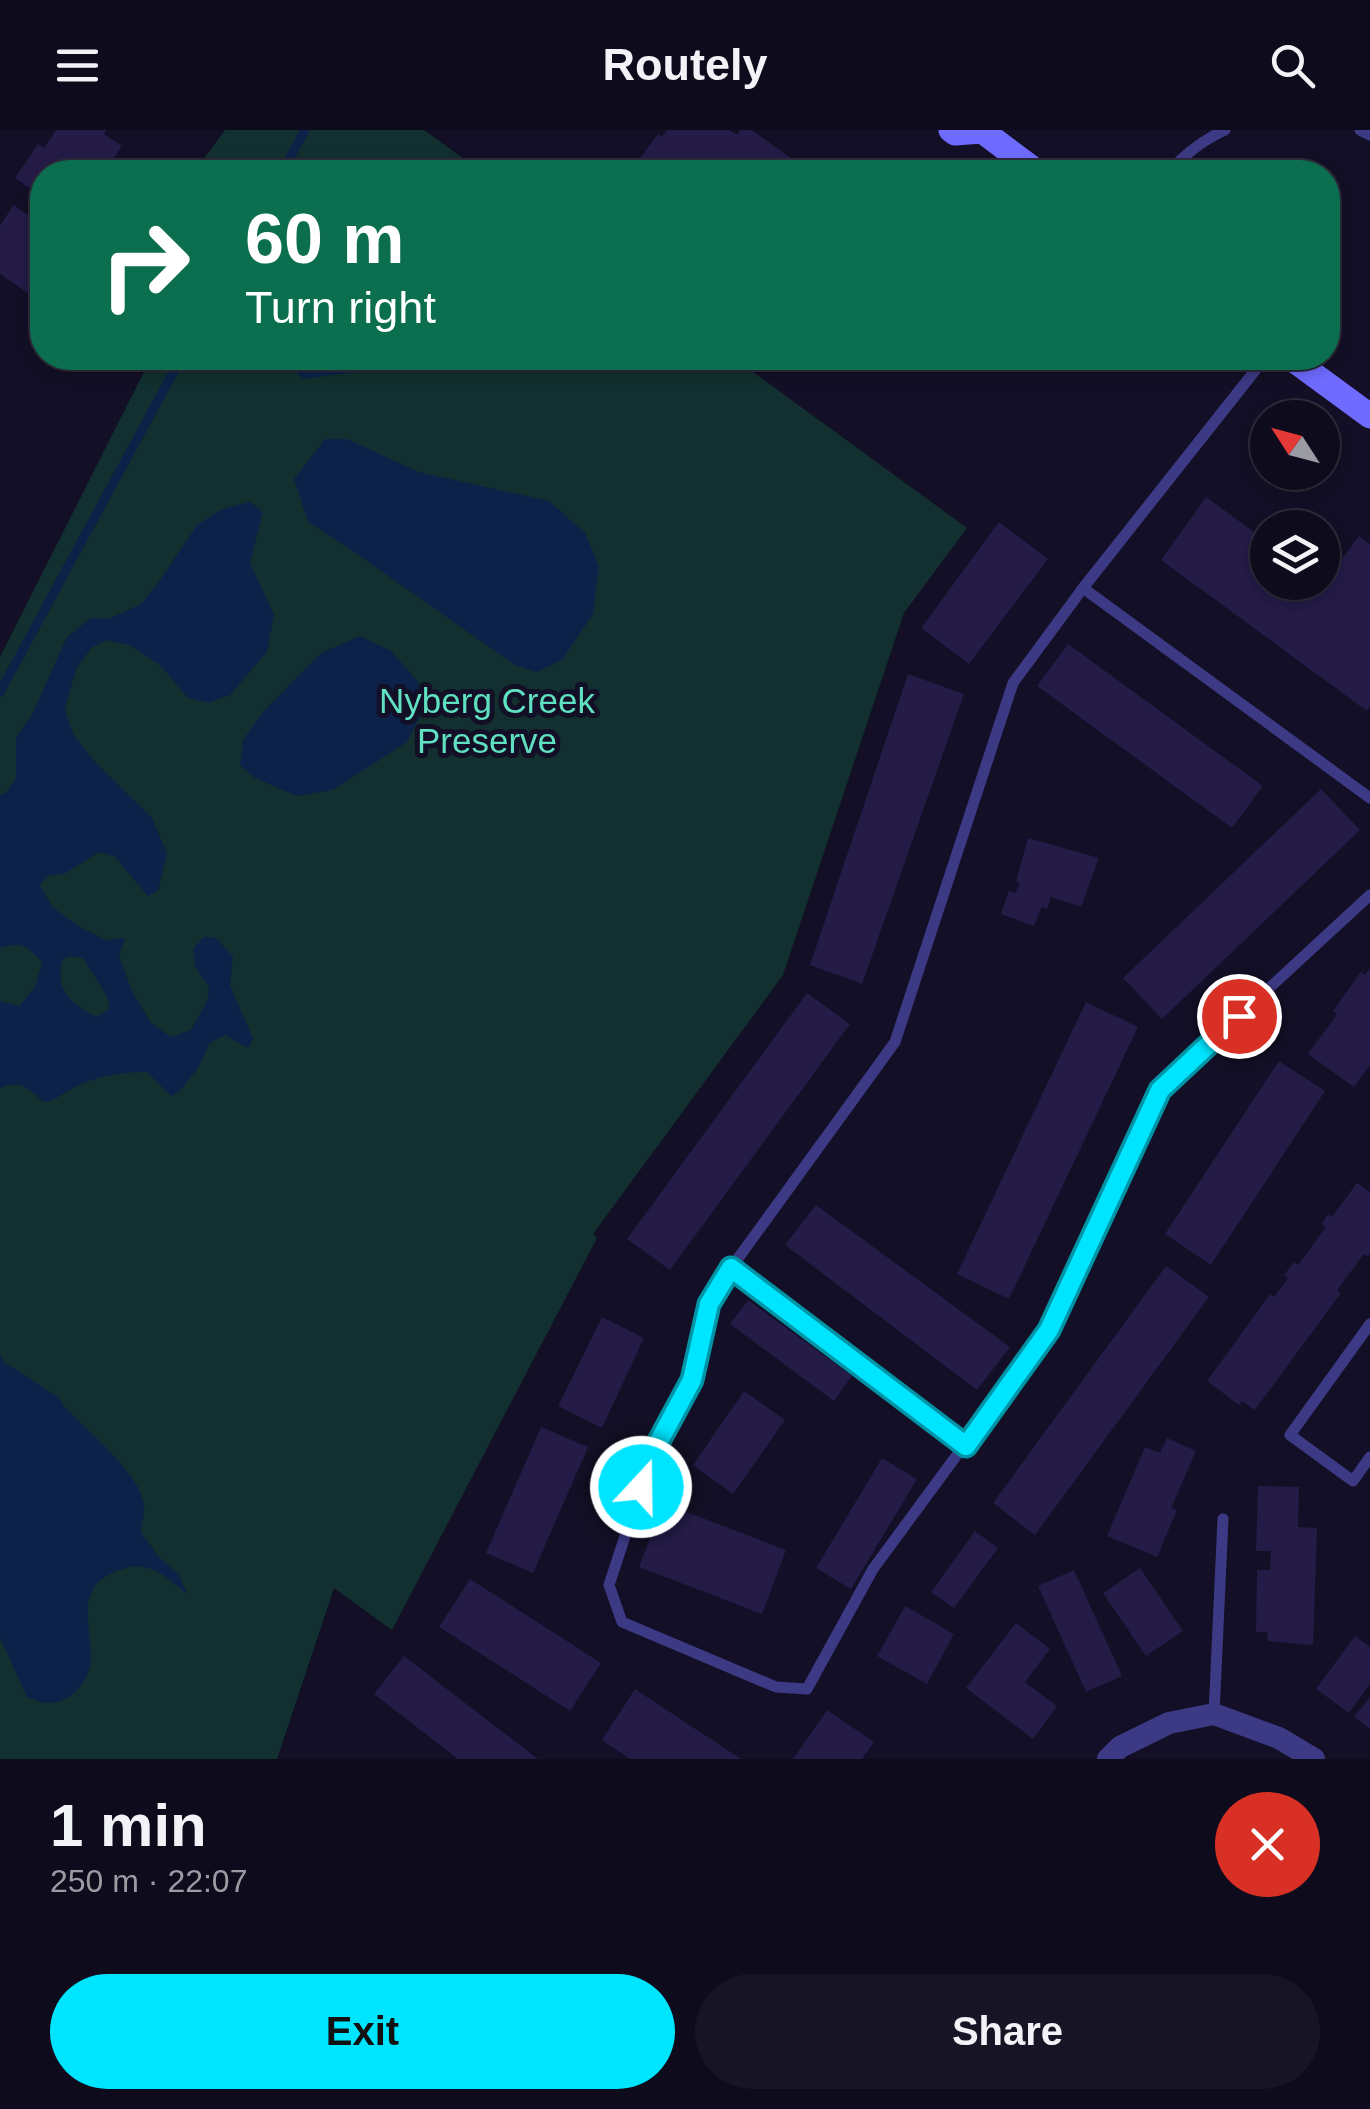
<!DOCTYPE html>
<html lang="en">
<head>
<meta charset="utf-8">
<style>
	:root { --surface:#0e0b1c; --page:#171425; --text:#f1f3f6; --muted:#9b9ba3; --line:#2e2b3b; --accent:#00e5ff }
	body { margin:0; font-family:Arial,sans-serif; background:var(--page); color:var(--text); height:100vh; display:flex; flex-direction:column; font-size:38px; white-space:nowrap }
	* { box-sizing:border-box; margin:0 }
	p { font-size:32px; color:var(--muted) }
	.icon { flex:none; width:55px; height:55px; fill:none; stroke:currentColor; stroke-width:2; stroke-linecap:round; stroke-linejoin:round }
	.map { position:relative; height:1629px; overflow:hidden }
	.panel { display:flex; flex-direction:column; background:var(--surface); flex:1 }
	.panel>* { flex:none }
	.hud { position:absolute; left:30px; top:30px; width:1310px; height:210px; border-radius:40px; box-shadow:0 5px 15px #0003,0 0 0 2px var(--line); background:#0b6e4f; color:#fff; overflow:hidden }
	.needle { width:65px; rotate:306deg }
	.buttons { position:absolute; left:1250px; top:270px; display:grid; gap:20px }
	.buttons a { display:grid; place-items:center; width:90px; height:90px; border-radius:50%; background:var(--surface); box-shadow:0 5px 15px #0003,0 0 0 2px var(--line); font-size:50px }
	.pin { position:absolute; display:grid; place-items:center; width:85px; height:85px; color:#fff; margin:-42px; border:5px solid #fff; border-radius:50%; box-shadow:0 2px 10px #0007 }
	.me { position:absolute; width:110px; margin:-55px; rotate:21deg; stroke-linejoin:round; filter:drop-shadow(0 0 8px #0008) }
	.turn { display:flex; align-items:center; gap:35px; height:210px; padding:0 50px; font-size:45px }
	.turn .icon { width:130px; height:130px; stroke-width:2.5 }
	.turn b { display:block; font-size:70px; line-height:85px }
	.round { display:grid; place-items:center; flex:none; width:105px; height:105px; border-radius:52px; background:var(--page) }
	.summary { display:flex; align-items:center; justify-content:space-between; height:170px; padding:0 50px }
	h1 { font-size:60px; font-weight:800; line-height:75px }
	.action { display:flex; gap:20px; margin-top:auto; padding:20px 50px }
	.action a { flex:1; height:115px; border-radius:60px; background:var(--accent); color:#111; font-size:40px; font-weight:800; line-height:115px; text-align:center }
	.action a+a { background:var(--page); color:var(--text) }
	header { display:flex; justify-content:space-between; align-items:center; height:130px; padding:0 50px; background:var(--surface); font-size:45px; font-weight:800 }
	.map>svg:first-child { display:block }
</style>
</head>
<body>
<header><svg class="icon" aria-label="menu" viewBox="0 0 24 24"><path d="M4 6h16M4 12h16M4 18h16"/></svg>Routely<svg class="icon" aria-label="search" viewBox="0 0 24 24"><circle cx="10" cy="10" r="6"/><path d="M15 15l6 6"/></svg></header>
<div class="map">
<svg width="1370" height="1629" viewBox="0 0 1370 1629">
	<rect width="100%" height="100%" fill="#130f26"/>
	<path fill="#12302f" d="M225,0H424L482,42H194Z
		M151,228H734L967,398L904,483L783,845L593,1104L597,1108L392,1500L334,1458L277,1629H0V527Z"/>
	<path fill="#0c2248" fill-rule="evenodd" d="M288,228H398L362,241L302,249Z
		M325,309H347L419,342L549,371L585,403L599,436L593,484L562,530L537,542L515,535L344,415L308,392L294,349Z
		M250,372L263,382L250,433L274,485L267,522L230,565L208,573L188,568L160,535L129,515L106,510L91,518L76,539L65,579L73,604L93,630L152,688L167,723L158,761L148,766L114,726L99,722L66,743L48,746L40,755L52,777L80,797L106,810L125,808L119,826L132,861L151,893L171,907L191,900L207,871L209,857L195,836L193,819L204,807L216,808L233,827L230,855L253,909L248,918L225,905L210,913L198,938L179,962L171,966L147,942C124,942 103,945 81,954C68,959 58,970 44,972C27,958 22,949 0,958V871L19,876L35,857L42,832C27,816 21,811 0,818V665L6,662L16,648V607L32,585L67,507L91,488H111L141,474L160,450L197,395L222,379ZM72,826L83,828L108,868L109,879L97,887C72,874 53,860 63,829Z
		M360,506L391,521L419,553L421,584L407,612L333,660L297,666L255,648L240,635L243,610L262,583L321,523Z
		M0,1224L4,1232L58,1267L65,1277C86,1299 136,1341 143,1370C146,1380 142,1392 141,1402L158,1426L179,1445L187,1464C169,1449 151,1431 126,1438C75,1452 89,1486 91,1526C92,1549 72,1572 49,1573C43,1574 33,1569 27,1567L0,1508Z"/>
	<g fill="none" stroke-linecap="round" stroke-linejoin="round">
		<path stroke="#0c2248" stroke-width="9" d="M282,42L305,0
			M0,562L181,228"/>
	</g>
	<path fill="#241b47" d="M56,0H107L104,4L122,16L104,42H42V67L15,48L38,14L44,18Z
		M667,0H730L737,5L740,0H752L810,42H630L658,4L662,7Z
		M14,75L42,95V173L0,144V95Z
		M1206,367L1268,412V452L1324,453L1359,406L1370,414V576L1367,581L1161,430Z
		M999,392L1048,429L969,534L921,498Z
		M1068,514L1263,656L1232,698L1037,556Z
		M908,544L964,564L862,854L810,835Z
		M1321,659L1360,700L1162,889L1123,848Z
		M1028,708L1099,728L1081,777L1051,767L1047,779L1042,777L1034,796L1001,784L1009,760L1015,763L1020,753L1016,751Z
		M1370,838V935L1354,957L1308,924L1337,884L1333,881L1361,842L1365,845Z
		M807,863L850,894L670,1140L627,1109Z
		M1086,872L1138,897L1009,1169L957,1144Z
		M1279,931L1325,961L1211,1135L1165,1104Z
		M1357,1053L1370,1062V1123L1368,1126L1364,1124L1337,1160L1341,1163L1255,1280L1242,1271L1239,1275L1207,1251L1270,1164L1274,1167L1288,1148L1284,1145L1294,1132L1298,1135L1326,1097L1322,1094L1328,1084L1332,1087Z
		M816,1075L1010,1217L977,1260L785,1115Z
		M1166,1136L1209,1167L1035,1405L993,1373Z
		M748,1170L852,1246L834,1271L730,1194Z
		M602,1187L644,1208L602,1298L558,1276Z
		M744,1261L785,1290L733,1364L693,1335Z
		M541,1297L588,1317L533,1443L486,1423Z
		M1167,1308L1196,1321L1171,1378L1177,1380L1157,1427L1107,1406L1145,1317L1160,1323Z
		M882,1328L917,1349L851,1459L816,1438Z
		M1258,1356L1299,1357L1298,1397L1317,1398L1313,1515L1268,1511L1267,1502H1256L1257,1440H1270L1271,1421H1256Z
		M663,1373L786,1420L762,1484L639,1437Z
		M975,1401L998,1418L954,1478L931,1462Z
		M1140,1438L1183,1501L1146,1526L1103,1463Z
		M1074,1440L1122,1546L1086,1562L1038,1456Z
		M470,1449L601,1533L570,1581L439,1497Z
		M905,1476L954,1504L927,1554L877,1526Z
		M1016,1493L1050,1519L1025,1552L1057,1576L1033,1609L966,1558Z
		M1355,1506L1370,1517V1554L1349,1583L1316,1559Z
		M404,1526L538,1629H458L374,1564Z
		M635,1559L741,1629H630L602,1610Z
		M1370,1567V1599L1354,1587Z
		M827,1580L874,1612L862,1629H793Z"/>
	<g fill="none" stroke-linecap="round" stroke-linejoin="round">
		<path stroke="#3d3a85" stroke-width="11" d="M1360,0L1370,5
			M1169,42C1185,24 1203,10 1225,0
			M1265,228L1083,458L1013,553L895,912L731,1138L709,1174L692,1250L652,1324L609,1455L622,1492L776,1557L807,1559L873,1439L1049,1200L1160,959L1370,765
			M1083,458L1370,668
			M731,1138L966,1316
			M1370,1194L1290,1305L1353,1351L1370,1327
			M1214,1584L1223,1389"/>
		<path stroke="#3d3a85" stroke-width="22" d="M1108,1629L1120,1617L1169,1593L1214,1584L1279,1608L1314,1629"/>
		<path stroke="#6f6bff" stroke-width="25" d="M951,0L955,3L981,1
			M981,0L1037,42
			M1291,228L1370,286"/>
	</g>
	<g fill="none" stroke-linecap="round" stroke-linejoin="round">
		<g stroke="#0095a6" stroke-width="25">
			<path id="route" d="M641,1357L652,1324L692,1250L709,1174L731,1138L966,1316L1049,1200L1160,960L1239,886"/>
		</g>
		<use href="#route" stroke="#00e5ff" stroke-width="18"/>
	</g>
	<g text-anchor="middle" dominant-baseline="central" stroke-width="10" stroke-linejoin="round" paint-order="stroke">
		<g font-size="35" fill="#5fe0c0" stroke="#130f26">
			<text x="487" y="570">Nyberg Creek<tspan x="487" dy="40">Preserve</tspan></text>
		</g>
	</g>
</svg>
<div class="buttons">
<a><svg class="needle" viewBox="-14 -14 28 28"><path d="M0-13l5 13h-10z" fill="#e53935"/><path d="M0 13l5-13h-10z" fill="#9b9ba3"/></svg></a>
<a><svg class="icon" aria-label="layers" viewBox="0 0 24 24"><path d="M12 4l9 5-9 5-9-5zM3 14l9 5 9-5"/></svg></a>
</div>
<div class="pin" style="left:1239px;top:886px;background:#d93025"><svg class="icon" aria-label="arrive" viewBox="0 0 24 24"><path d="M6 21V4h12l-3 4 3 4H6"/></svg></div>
<svg class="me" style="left:641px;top:1357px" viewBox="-20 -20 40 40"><circle r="17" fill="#00e5ff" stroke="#fff" stroke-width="3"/><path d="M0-11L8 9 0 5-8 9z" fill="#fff"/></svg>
<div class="hud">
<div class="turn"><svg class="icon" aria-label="right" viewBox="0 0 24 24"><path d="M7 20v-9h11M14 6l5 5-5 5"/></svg><div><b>60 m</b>Turn right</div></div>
</div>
</div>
<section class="panel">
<div class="summary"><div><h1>1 min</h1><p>250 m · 22:07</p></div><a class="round" style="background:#d93025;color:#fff"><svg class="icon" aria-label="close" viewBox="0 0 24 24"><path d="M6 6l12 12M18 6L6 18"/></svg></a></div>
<div class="action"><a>Exit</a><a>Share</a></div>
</section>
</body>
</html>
